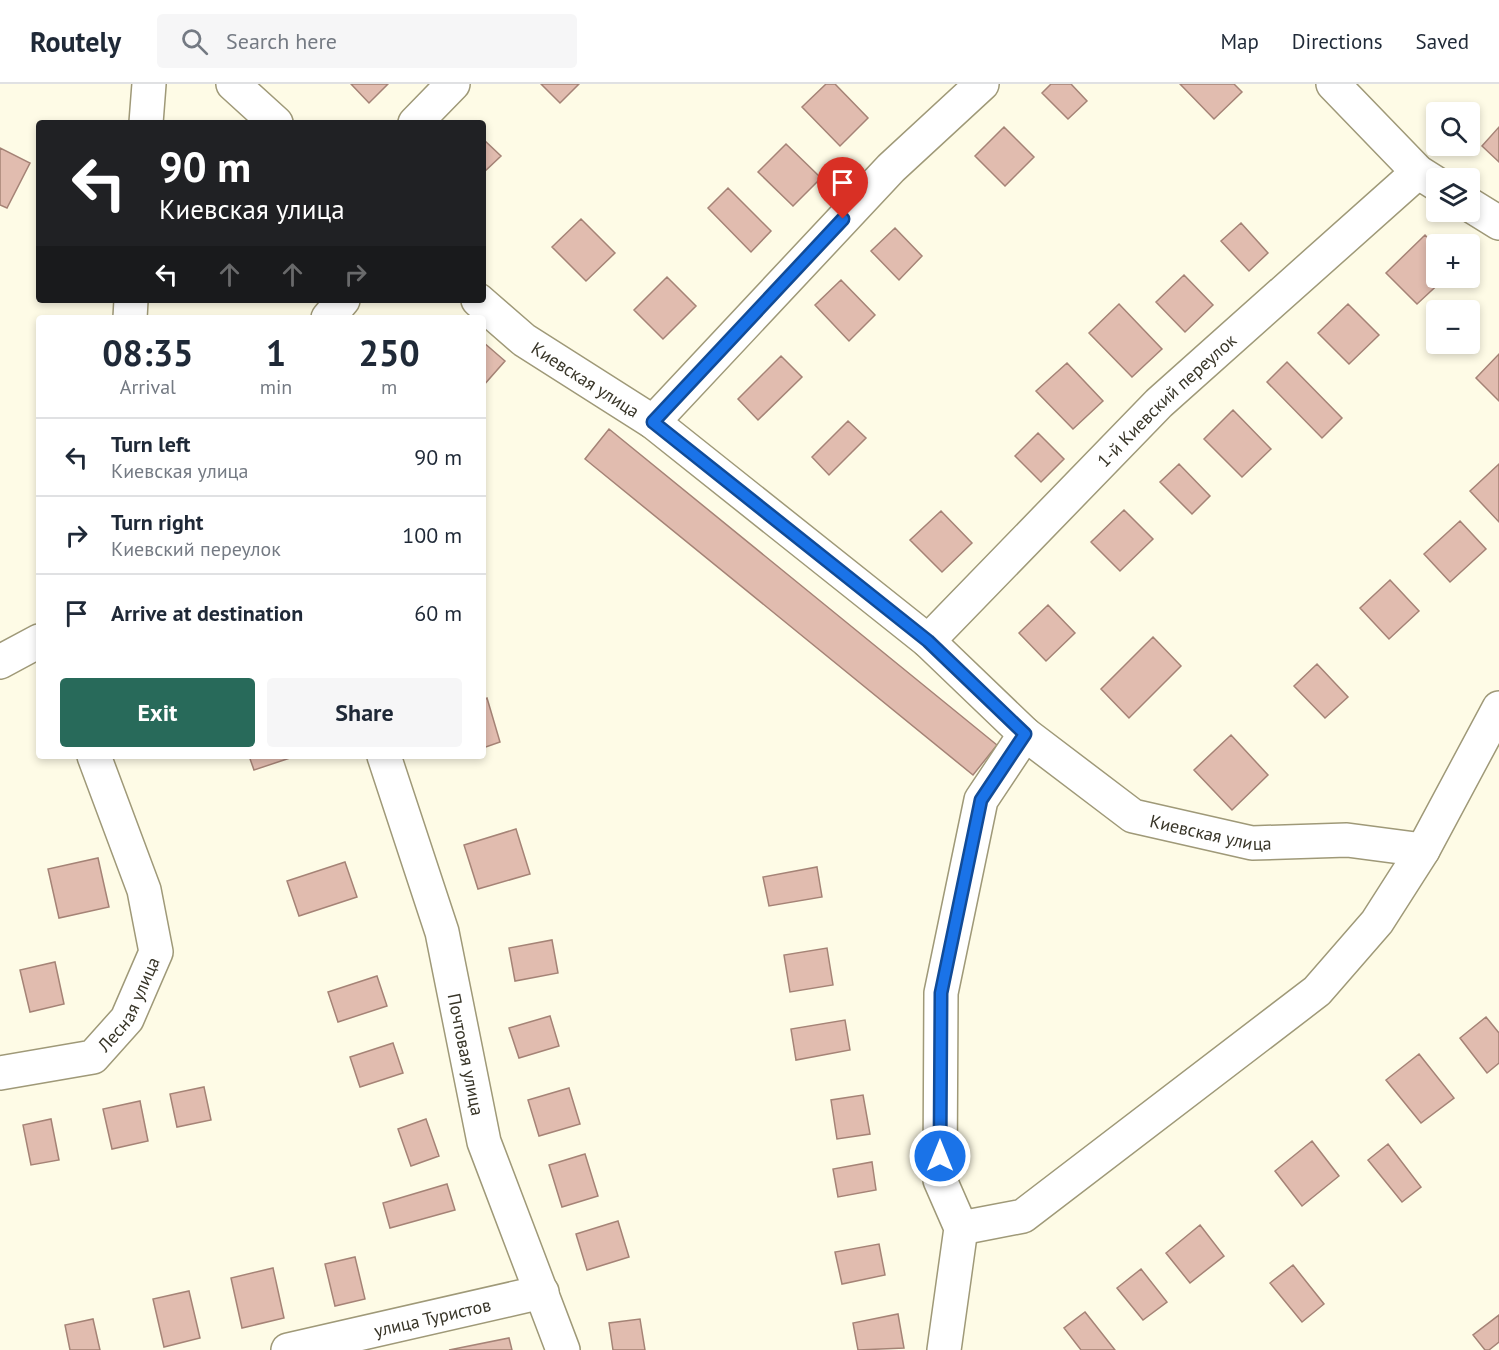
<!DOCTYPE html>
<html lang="en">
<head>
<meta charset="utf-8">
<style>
	:root { --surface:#fff; --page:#f6f6f7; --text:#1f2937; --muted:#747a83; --line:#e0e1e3; --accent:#286a5a }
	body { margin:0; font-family:"PT Sans",sans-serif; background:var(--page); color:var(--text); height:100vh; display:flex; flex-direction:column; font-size:22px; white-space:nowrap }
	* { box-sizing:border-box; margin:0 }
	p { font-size:20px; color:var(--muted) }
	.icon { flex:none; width:33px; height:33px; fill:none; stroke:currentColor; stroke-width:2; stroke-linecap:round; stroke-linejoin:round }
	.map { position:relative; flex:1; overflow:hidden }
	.sheet { position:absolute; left:36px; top:231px; width:450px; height:444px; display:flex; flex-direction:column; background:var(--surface); border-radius:6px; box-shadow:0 3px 9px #0003 }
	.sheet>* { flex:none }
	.top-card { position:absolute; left:36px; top:36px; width:450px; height:183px; border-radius:6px; box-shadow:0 3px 9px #0003; background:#202124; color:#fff; overflow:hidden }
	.controls { position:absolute; left:1426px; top:18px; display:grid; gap:12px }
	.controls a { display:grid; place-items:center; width:54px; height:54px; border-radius:6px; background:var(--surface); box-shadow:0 3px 9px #0003; font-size:30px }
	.pin { position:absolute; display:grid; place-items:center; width:51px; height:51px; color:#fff; margin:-62px -26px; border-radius:50% 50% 50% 0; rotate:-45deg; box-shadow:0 0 6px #0007 }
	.pin .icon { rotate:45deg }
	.me { position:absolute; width:66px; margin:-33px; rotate:0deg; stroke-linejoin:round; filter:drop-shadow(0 0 4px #0008) }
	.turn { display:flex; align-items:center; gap:21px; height:126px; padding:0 24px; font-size:27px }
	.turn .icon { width:78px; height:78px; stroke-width:2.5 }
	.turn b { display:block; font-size:42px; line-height:51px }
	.lanes { display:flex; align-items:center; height:57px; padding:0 24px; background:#0003; justify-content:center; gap:30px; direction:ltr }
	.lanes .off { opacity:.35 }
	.eta { display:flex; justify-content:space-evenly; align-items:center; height:102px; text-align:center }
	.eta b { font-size:36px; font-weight:800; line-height:42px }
	.button { display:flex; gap:12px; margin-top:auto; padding:12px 24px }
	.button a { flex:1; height:69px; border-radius:6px; background:var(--accent); color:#fff; font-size:24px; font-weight:800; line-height:69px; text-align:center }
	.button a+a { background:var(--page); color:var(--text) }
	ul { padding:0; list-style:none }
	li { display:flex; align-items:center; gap:18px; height:78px; padding:0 24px; border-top:2px solid var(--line) }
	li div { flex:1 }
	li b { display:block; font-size:22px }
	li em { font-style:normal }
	header { display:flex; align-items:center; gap:36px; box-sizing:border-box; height:84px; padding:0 30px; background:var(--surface); border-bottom:2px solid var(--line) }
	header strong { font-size:28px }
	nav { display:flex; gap:33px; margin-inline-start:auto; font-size:21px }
	.search { width:420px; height:54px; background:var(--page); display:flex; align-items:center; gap:15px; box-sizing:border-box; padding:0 21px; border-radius:6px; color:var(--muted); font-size:22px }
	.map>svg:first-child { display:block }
</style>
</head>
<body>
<header>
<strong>Routely</strong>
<div class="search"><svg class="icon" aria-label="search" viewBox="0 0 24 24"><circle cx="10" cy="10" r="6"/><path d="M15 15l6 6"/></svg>Search here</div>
<nav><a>Map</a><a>Directions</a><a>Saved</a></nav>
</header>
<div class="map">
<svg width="1499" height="1266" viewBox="0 0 1499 1266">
	<rect width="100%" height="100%" fill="#fefbe6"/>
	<path fill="#e1bcaf" stroke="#a58376" stroke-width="1.5" d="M351,0H388L369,19Z
		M541,0H579L560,19Z
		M826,0H835L868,34L840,62L802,23Z
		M1051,0H1071L1087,17L1068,35L1042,9Z
		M1180,0H1234L1242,8L1214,35Z
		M1004,43L1034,73L1005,102L975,72Z
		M1499,43V78L1482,62Z
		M483,55L501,72L483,89Z
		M786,60L821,94L793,122L758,88Z
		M0,64L30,79L7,124L0,121Z
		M728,104L771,147L751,168L708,124Z
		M581,135L615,169L586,197L552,163Z
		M1241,139L1268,169L1249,187L1221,157Z
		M895,144L922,172L899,196L871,167Z
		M1425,151L1437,164V194H1445L1417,220L1386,189Z
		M1184,191L1213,221L1185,248L1156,218Z
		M667,193L696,222L663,255L634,226Z
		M841,196L875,231L849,257L815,221Z
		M1119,220L1162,265L1132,293L1089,249Z
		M1348,220L1379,251L1349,280L1318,249Z
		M483,258L505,277L483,302Z
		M1499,270V317L1476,294Z
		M781,272L802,293L758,336L738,315Z
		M1287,278L1342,334L1322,354L1267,298Z
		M1067,279L1103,317L1073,345L1036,307Z
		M1233,326L1271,365L1242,393L1204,355Z
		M848,337L866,354L829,391L812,373Z
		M609,345L997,661L973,691L585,375Z
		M1038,349L1064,375L1041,398L1015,372Z
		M1179,380L1210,412L1192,430L1160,398Z
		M1499,380V438L1470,407Z
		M1124,426L1153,455L1120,487L1091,458Z
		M941,427L972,459L942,488L910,456Z
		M1460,437L1486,465L1450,498L1424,470Z
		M1390,496L1419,527L1389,555L1360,524Z
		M1048,521L1075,549L1046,577L1019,549Z
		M1153,553L1181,582L1129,634L1101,605Z
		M1317,580L1348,613L1325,634L1294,602Z
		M487,614L500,658L483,664V616Z
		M1231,651L1268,691L1232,726L1194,686Z
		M249,672H296L254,686Z
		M516,745L530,790L478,805L464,761Z
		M98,774L109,823L59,834L48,785Z
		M345,778L357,813L299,832L287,797Z
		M817,783L822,813L769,822L763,793Z
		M552,856L558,889L515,897L509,864Z
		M827,864L833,901L790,908L784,871Z
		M55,878L64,920L30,928L20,886Z
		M377,892L387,922L338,938L328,908Z
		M550,932L559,962L519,974L509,944Z
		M1486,933L1499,949V979L1487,989L1460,954Z
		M845,936L850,966L796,976L791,945Z
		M393,959L403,989L360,1003L350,973Z
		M1419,970L1454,1014L1421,1039L1386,996Z
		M204,1003L211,1036L177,1043L170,1010Z
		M569,1004L580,1040L539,1052L528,1016Z
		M863,1011L870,1050L837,1055L831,1016Z
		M140,1017L148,1057L112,1065L103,1025Z
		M51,1035L59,1076L31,1081L23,1041Z
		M426,1035L439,1072L411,1082L398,1045Z
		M1312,1057L1339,1092L1302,1122L1275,1087Z
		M1388,1060L1421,1103L1402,1118L1368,1076Z
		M585,1070L598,1112L562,1123L549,1081Z
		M872,1078L876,1106L838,1113L833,1085Z
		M447,1100L455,1126L390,1144L383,1119Z
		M618,1137L629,1173L587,1186L576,1150Z
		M1200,1141L1224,1172L1190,1199L1166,1169Z
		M879,1160L885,1191L842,1200L835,1168Z
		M355,1173L365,1215L335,1222L325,1180Z
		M1293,1181L1324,1220L1302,1238L1270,1199Z
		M273,1184L284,1234L242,1244L231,1194Z
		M1141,1185L1167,1218L1143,1236L1117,1204Z
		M189,1207L200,1254L164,1263L153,1215Z
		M1085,1228L1115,1266H1081L1064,1244Z
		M898,1230L904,1264L858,1266L853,1239Z
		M1499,1231V1258L1489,1266H1485L1473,1251Z
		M93,1235L100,1266H70L65,1241Z
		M640,1235L645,1266H613L609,1239Z
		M509,1254L512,1266H449Z"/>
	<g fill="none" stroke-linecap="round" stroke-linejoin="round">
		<g stroke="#9f9978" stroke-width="36">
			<g id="street">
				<path d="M233,0L276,39"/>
				<path d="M1333,0L1418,88L1437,100"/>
				<path d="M146,39L149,0"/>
				<path d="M415,39L453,0"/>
				<path d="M1470,121L1499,139"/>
				<path id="s1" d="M478,216L524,256L653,338L928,557L1025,650L1133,732L1252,759L1347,756L1423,766"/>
				<path d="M130,234L131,216"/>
				<path d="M328,234L343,216"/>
				<path d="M653,338L891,84L982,0"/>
				<path id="s2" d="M928,557L1159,319L1418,88"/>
				<path d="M0,578L39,557"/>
				<path id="s3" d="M384,672L442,848L484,1058L563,1266"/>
				<path id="s4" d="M0,989L93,973L127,935L156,868L144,806L94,672"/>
				<path d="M961,1144L1023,1132L1317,907L1377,838L1423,766L1499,624"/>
				<path id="s5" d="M288,1266L542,1208"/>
				<path d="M944,1266L961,1144L940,1096L941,909L981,716L1025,650"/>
			</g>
		</g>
		<use href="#street" stroke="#fff" stroke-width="33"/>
	</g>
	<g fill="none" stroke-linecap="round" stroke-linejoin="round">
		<g stroke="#114b97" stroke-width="15">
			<path id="route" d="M843,135L653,338L928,557L1025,650L981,716L941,909L940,1072"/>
		</g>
		<use href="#route" stroke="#1a73e8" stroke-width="10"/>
	</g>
	<g text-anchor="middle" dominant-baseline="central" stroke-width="4.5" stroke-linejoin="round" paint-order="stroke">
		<g font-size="18" fill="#383528" stroke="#fefbe6">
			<text stroke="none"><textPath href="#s1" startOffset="134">Киевская улица</textPath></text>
			<text stroke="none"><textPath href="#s2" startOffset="339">1-й Киевский переулок</textPath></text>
			<text stroke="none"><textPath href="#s1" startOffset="915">Киевская улица</textPath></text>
			<text stroke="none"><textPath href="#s4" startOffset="159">Лесная улица</textPath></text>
			<text stroke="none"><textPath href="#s3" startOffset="310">Почтовая улица</textPath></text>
			<text stroke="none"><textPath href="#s5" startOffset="148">улица Туристов</textPath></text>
		</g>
	</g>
</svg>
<div class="controls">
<a><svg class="icon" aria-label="search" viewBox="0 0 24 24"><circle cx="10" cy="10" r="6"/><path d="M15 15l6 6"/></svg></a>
<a><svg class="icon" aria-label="layers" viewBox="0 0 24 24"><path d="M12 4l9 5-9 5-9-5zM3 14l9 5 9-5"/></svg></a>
<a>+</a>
<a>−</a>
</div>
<div class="pin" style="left:843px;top:135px;background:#d93025"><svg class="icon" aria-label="arrive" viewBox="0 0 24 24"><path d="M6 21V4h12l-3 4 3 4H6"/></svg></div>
<svg class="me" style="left:940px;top:1072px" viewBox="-20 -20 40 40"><circle r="17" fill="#1a73e8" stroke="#fff" stroke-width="3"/><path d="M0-11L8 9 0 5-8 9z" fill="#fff"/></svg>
<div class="top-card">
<div class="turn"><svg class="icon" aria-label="left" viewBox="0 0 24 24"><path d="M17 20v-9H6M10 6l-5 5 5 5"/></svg><div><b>90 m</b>Киевская улица</div></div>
<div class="lanes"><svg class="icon" aria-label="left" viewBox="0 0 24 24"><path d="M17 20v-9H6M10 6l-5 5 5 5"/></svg><svg class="icon off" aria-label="ahead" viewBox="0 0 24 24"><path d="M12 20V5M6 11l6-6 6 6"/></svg><svg class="icon off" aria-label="ahead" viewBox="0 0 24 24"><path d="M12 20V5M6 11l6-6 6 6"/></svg><svg class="icon off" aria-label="right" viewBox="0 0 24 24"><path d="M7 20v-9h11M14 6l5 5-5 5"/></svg></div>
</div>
<section class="sheet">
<div class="eta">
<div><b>08:35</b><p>Arrival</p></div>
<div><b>1</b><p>min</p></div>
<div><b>250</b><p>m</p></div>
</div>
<ul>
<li><svg class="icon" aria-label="left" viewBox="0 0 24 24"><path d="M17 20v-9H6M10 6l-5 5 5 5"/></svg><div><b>Turn left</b><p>Киевская улица</p></div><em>90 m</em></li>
<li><svg class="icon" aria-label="right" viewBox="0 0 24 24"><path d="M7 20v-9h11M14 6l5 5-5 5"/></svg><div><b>Turn right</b><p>Киевский переулок</p></div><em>100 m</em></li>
<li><svg class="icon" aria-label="arrive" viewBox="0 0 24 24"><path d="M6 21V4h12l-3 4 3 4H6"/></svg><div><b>Arrive at destination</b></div><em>60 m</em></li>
</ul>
<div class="button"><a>Exit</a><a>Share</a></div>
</section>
</div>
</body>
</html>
